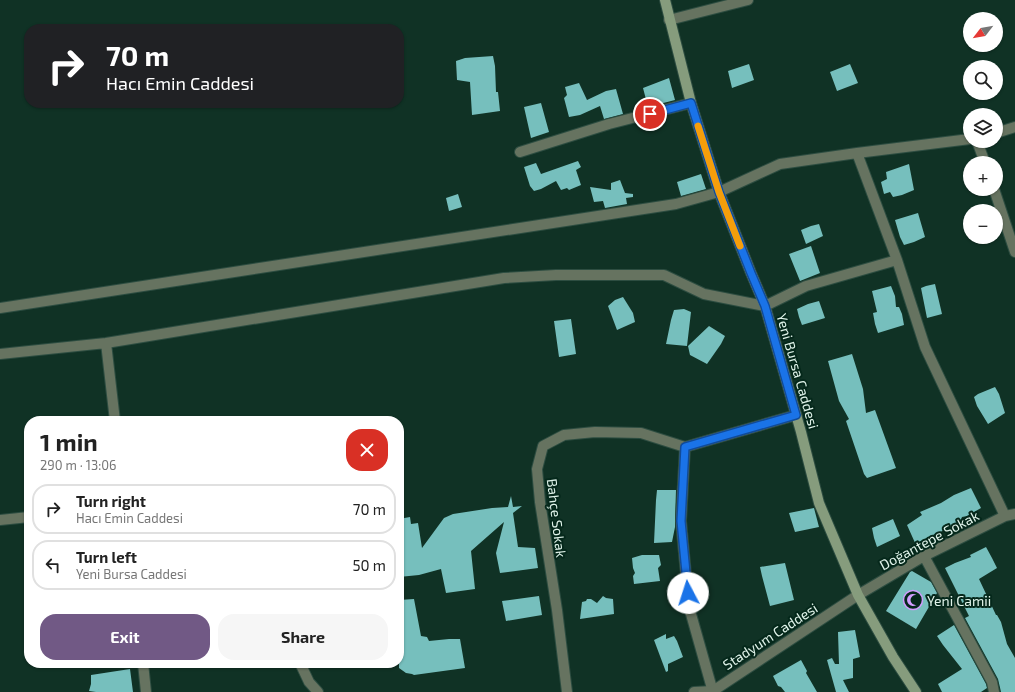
<!DOCTYPE html>
<html lang="en">
<head>
<meta charset="utf-8">
<style>
	:root { --surface:#fff; --page:#f6f6f6; --text:#222; --muted:#767676; --line:#e0e0e0; --accent:#715985 }
	body { margin:0; font-family:"Exo 2",sans-serif; background:var(--page); color:var(--text); height:100vh; display:flex; flex-direction:column; font-size:15px; white-space:nowrap }
	* { box-sizing:border-box; margin:0 }
	p { font-size:13px; color:var(--muted) }
	.icon { flex:none; width:22px; height:22px; fill:none; stroke:currentColor; stroke-width:2; stroke-linecap:round; stroke-linejoin:round }
	.map { position:relative; flex:1; overflow:hidden }
	.panel { position:absolute; left:24px; top:416px; width:380px; height:252px; display:flex; flex-direction:column; background:var(--surface); border-radius:16px; box-shadow:0 1px 3px #0004 }
	.panel>* { flex:none }
	.guide { position:absolute; left:24px; top:24px; width:380px; height:84px; border-radius:16px; box-shadow:0 1px 3px #0004; background:#202124; color:#fff; overflow:hidden }
	.needle { width:26px; rotate:239deg }
	.buttons { position:absolute; left:963px; top:12px; display:grid; gap:8px }
	.buttons a { display:grid; place-items:center; width:40px; height:40px; border-radius:50%; background:var(--surface); box-shadow:0 1px 3px #0004; font-size:20px }
	.pin { position:absolute; display:grid; place-items:center; width:34px; height:34px; color:#fff; margin:-17px; border:2px solid #fff; border-radius:50%; box-shadow:0 1px 4px #0007 }
	.me { position:absolute; width:44px; margin:-22px; rotate:355deg; stroke-linejoin:round; filter:drop-shadow(0 0 3px #0008) }
	.turn { display:flex; align-items:center; gap:14px; height:84px; padding:0 16px; font-size:18px }
	.turn .icon { width:52px; height:52px; stroke-width:2.5 }
	.turn b { display:block; font-size:28px; line-height:34px }
	.round { display:grid; place-items:center; flex:none; width:42px; height:42px; border-radius:16px; background:var(--page) }
	.summary { display:flex; align-items:center; justify-content:space-between; height:68px; padding:0 16px }
	h1 { font-size:24px; font-weight:700; line-height:30px }
	.button { display:flex; gap:8px; margin-top:auto; padding:8px 16px }
	.button a { flex:1; height:46px; border-radius:16px; background:var(--accent); color:#fff; font-size:16px; font-weight:700; line-height:46px; text-align:center }
	.button a+a { background:var(--page); color:var(--text) }
	ul { padding:0; list-style:none }
	li { display:flex; align-items:center; gap:12px; height:50px; margin:0 8px 6px; padding:0 8px; border:2px solid var(--line); border-radius:16px }
	li div { flex:1 }
	li b { display:block; font-size:15px }
	li em { font-style:normal }
	.map>svg:first-child { display:block }
</style>
</head>
<body>
<div class="map">
<svg width="1015" height="692" viewBox="0 0 1015 692">
	<rect width="100%" height="100%" fill="#103225"/>
	<path fill="#76bfbd" d="M493,56L495,66L496,92H498L500,111L472,115L470,82L457,80L456,61L465,58Z
		M749,64L754,80L732,88L728,71Z
		M850,64L858,83L837,91L830,72Z
		M669,78L675,100L648,107L643,88Z
		M579,83L587,100L606,91L616,89L623,114L604,119L600,106L580,115L569,117L564,98L567,95L565,87Z
		M541,103L549,132L531,138L524,107Z
		M578,161L581,167L576,170L581,185L569,190L567,188L561,190L556,181L541,189L534,191L530,186L524,167L536,163L541,174Z
		M909,164L914,190L902,195L893,197L890,192L884,194L881,182L887,179L886,172Z
		M701,174L706,189L681,196L677,182Z
		M620,180L625,193L633,194V197L626,198L627,204L605,208L603,201L594,202L590,187L611,190V183Z
		M458,194L462,207L449,211L446,198Z
		M918,213L925,237L914,242L904,245L900,237L895,220Z
		M819,224L823,236L806,244L801,230L811,226Z
		M811,246L820,273L800,281L789,254Z
		M935,284L942,314L927,318L921,288L926,286Z
		M891,286L895,296L896,307H899L902,314L904,325L878,333L875,324L873,313L877,312L872,291Z
		M623,297L633,313L635,322L617,330L608,306L615,300Z
		M819,301L825,318L802,325L799,317L797,309L808,304Z
		M684,309L691,312L687,346L666,344L671,320L674,310Z
		M571,319L576,354L559,357L554,321Z
		M709,326L725,336L721,344L707,364L690,355L688,346Z
		M852,354L863,389L866,413L875,410L896,468L867,478L864,474L846,421L849,419L839,401L828,361Z
		M995,387L999,394L1005,413L988,424L977,406L974,397L978,394Z
		M971,488L981,508L967,516L962,517L958,526L952,527L928,537L916,545L907,525L922,515L920,512L941,503L954,495Z
		M657,490H676L675,521V527L672,542L654,543L656,500Z
		M511,496L513,507L522,506L513,513L518,547L535,548L538,568L500,573L496,553L504,522L471,551L475,589L446,593L441,569L419,575L399,577V519L410,517L411,524L418,523L422,548L444,518L453,514L492,508L508,507Z
		M814,508L819,527L795,532L789,513Z
		M893,519L900,536L877,547L874,538L872,528Z
		M986,547L992,558L997,568L979,579L996,615H997L1001,622L1007,644L1015,658V692H1001L998,679L965,618L969,616L945,568L955,563L971,557L970,555Z
		M642,555H659L661,565L658,568L660,581L634,584L633,576L635,573L633,568L632,558Z
		M785,563L794,600L770,606L762,576L760,567Z
		M912,571L931,582L937,593L916,629L886,611L910,572Z
		M539,596L542,615L506,621L502,601Z
		M603,596L606,598L613,599L614,614L580,619L582,602L586,601L587,599H591L597,603Z
		M414,599L421,636L427,637L429,641L449,639H460L465,668L414,675L412,674L406,673L399,668V600Z
		M954,625L986,684L987,688L981,692H942L938,684L962,669L943,645L937,636Z
		M855,630L860,657L853,659V678L843,680L849,692H836L827,660L832,658L835,664H839L838,632Z
		M666,634V639L674,636L677,641L683,657L668,664V671L666,672L654,640Z
		M801,660L807,671L806,673L817,692H785L781,687L778,686L773,676Z
		M130,669L133,692H96L89,691L91,684V675Z"/>
	<g fill="none" stroke-linecap="round" stroke-linejoin="round">
		<g stroke="#2d4d41" stroke-width="12">
			<path id="minor" d="M669,20L748,0
				M996,133L1015,127
				M977,141L985,163
				M520,152L609,124L691,103
				M857,153L897,260L925,347L1005,516
				M994,189L1015,252
				M0,308L676,204L719,192L780,164L857,153L970,139
				M106,343L115,421
				M0,354L106,343L504,278L556,275H664L704,294L765,306L806,286L897,260
				M0,520L29,517
				M924,556L992,682L994,692
				M858,595L924,556L1005,516L1015,514
				M143,663L146,692
				M300,663L309,682L318,692
				M567,692L557,610L540,502L537,469L543,446L564,435L595,432L641,433L685,447
				M713,692L689,607L681,521L685,447L796,415"/>
		</g>
		<g stroke="#2d4d41" stroke-width="12">
			<path id="tertiary" d="M694,692L713,691L858,595"/>
		</g>
		<g stroke="#2d4d41" stroke-width="12">
			<path id="secondary" d="M665,0L691,103L719,192L751,273L765,306L801,432L819,503L858,595L893,657L916,692"/>
		</g>
		<use href="#minor" stroke="#667360" stroke-width="10"/>
		<use href="#tertiary" stroke="#667360" stroke-width="10"/>
		<use href="#secondary" stroke="#869c7d" stroke-width="10"/>
	</g>
	<g fill="none" stroke-linecap="round" stroke-linejoin="round">
		<g stroke="#114b97" stroke-width="10">
			<path id="route" d="M650,114L691,103L719,192L751,273L765,306L796,415L685,447L681,521L688,593"/>
		</g>
		<use href="#route" stroke="#1a73e8" stroke-width="7"/>
		<path stroke="#f59e0b" stroke-width="7" d="M698,126L719,192L740,246"/>
	</g>
	<defs>
		<g id="mosque-ring" transform="scale(1)"><circle r="9.5" fill="#05281b" stroke="#d19dfe" stroke-width="1.5"/><path d="M3.5-4.9A6 6 0 1 0 3.5 4.9A5 5 0 1 1 3.5-4.9Z" fill="#d19dfe"/></g>
	</defs>
	<g fill-rule="evenodd">
		<use href="#mosque-ring" x="913" y="600"/>
	</g>
	<g text-anchor="middle" dominant-baseline="central" stroke-width="4" stroke-linejoin="round" paint-order="stroke">
		<g font-size="14" fill="#e0f3ea" stroke="#05281b">
			<text transform="translate(798 371) rotate(74)">Yeni Bursa Caddesi</text>
			<text transform="translate(557 518) rotate(83)">Bahçe Sokak</text>
			<text transform="translate(929 540) rotate(-28)">Doğantepe Sokak</text>
			<text transform="translate(770 636) rotate(-33)">Stadyum Caddesi</text>
		</g>
		<g font-size="14" fill="#e0f3ea" stroke="#05281b" text-anchor="start">
			<text x="927" y="600">Yeni Camii</text>
		</g>
	</g>
</svg>
<div class="buttons">
<a><svg class="needle" viewBox="-14 -14 28 28"><path d="M0-13l5 13h-10z" fill="#e53935"/><path d="M0 13l5-13h-10z" fill="#767676"/></svg></a>
<a><svg class="icon" aria-label="search" viewBox="0 0 24 24"><circle cx="10" cy="10" r="6"/><path d="M15 15l6 6"/></svg></a>
<a><svg class="icon" aria-label="layers" viewBox="0 0 24 24"><path d="M12 4l9 5-9 5-9-5zM3 14l9 5 9-5"/></svg></a>
<a>+</a>
<a>−</a>
</div>
<div class="pin" style="left:650px;top:114px;background:#d93025"><svg class="icon" aria-label="arrive" viewBox="0 0 24 24"><path d="M6 21V4h12l-3 4 3 4H6"/></svg></div>
<svg class="me" style="left:688px;top:593px" viewBox="-20 -20 40 40"><circle r="19" fill="#fff"/><path d="M0-13L10 11 0 6-10 11z" fill="#1a73e8"/></svg>
<div class="guide">
<div class="turn"><svg class="icon" aria-label="right" viewBox="0 0 24 24"><path d="M7 20v-9h11M14 6l5 5-5 5"/></svg><div><b>70 m</b>Hacı Emin Caddesi</div></div>
</div>
<section class="panel">
<div class="summary"><div><h1>1 min</h1><p>290 m · 13:06</p></div><a class="round" style="background:#d93025;color:#fff"><svg class="icon" aria-label="close" viewBox="0 0 24 24"><path d="M6 6l12 12M18 6L6 18"/></svg></a></div>
<ul>
<li><svg class="icon" aria-label="right" viewBox="0 0 24 24"><path d="M7 20v-9h11M14 6l5 5-5 5"/></svg><div><b>Turn right</b><p>Hacı Emin Caddesi</p></div><em>70 m</em></li>
<li><svg class="icon" aria-label="left" viewBox="0 0 24 24"><path d="M17 20v-9H6M10 6l-5 5 5 5"/></svg><div><b>Turn left</b><p>Yeni Bursa Caddesi</p></div><em>50 m</em></li>
</ul>
<div class="button"><a>Exit</a><a>Share</a></div>
</section>
</div>
</body>
</html>
